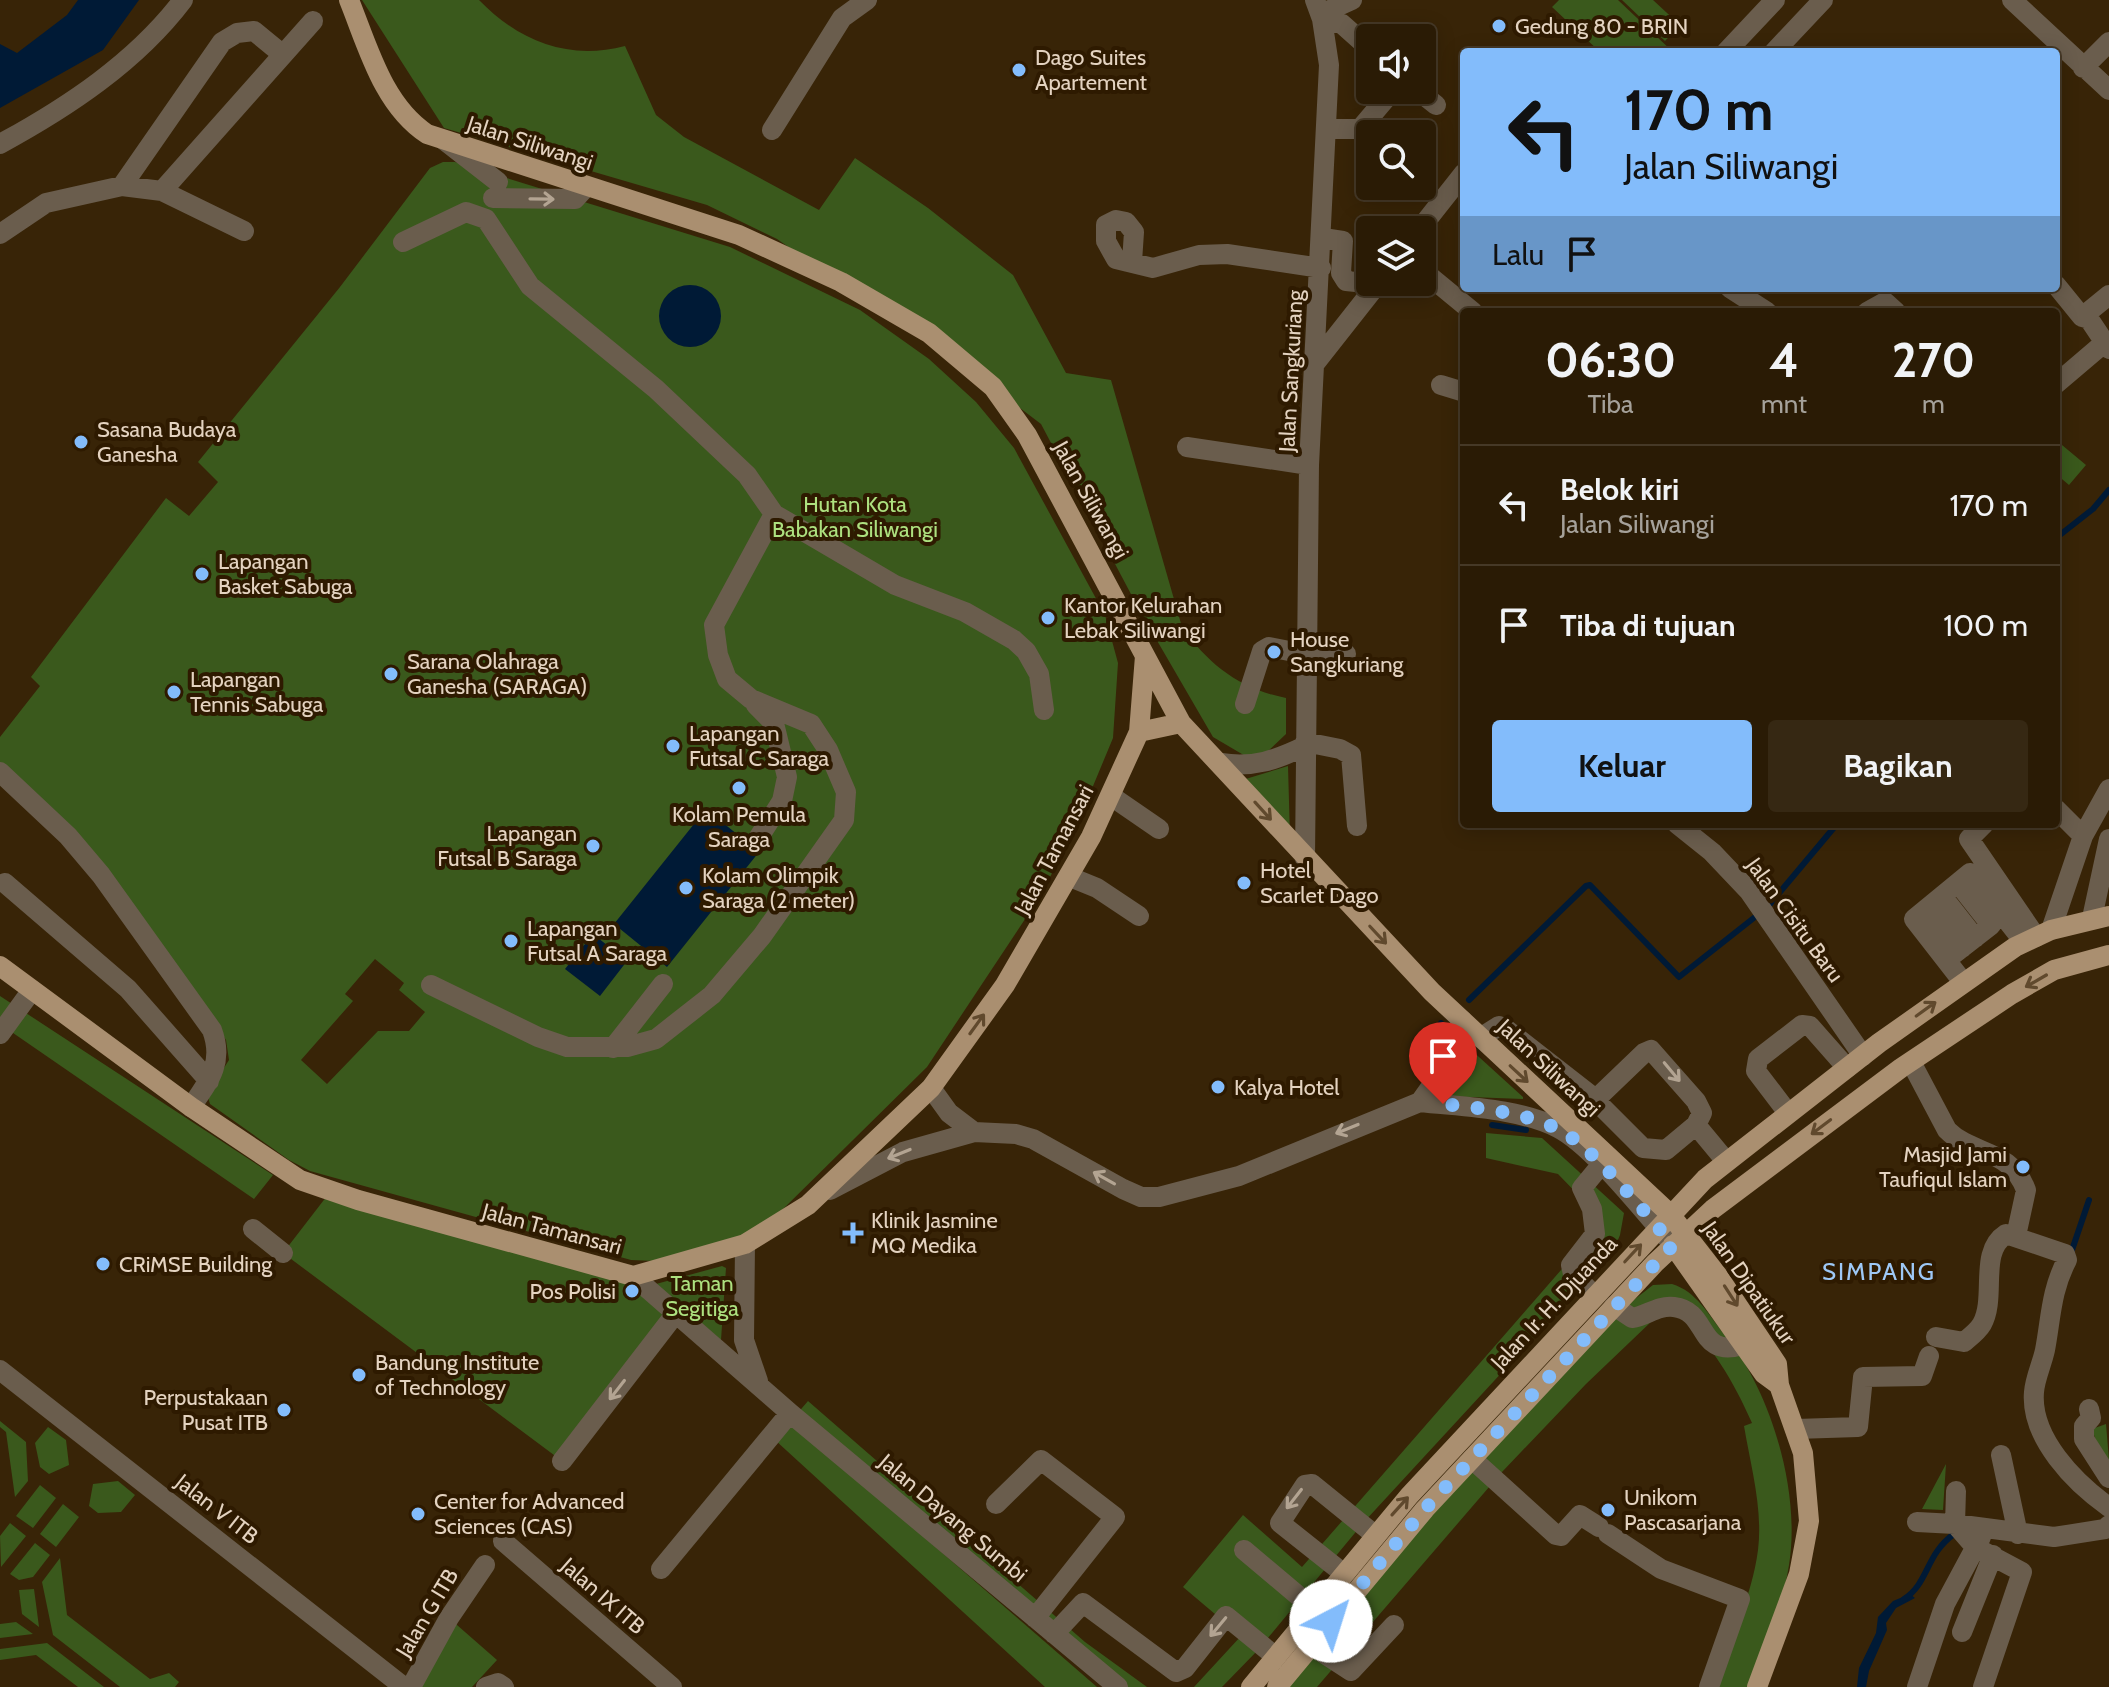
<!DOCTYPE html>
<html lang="id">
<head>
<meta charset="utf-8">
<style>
	:root { --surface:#2a1b05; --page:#362813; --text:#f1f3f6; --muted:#a5a19a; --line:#463927; --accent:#83bcfb }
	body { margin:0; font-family:Cabin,sans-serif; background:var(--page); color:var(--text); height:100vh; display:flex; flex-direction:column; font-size:30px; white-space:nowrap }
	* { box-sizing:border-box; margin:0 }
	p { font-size:26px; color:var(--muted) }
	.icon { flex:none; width:44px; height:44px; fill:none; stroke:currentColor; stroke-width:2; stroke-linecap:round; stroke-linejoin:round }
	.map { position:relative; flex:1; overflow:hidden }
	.details { position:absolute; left:1460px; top:308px; width:600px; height:520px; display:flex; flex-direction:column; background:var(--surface); border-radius:8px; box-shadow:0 4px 20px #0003,0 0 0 2px var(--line) }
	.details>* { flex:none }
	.top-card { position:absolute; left:1460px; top:48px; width:600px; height:244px; border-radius:8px; box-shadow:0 4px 20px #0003,0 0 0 2px var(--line); background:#83bcfb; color:#111; overflow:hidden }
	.tools { position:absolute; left:1356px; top:24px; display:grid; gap:16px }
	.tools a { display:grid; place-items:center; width:80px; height:80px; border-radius:8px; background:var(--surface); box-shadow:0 4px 20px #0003,0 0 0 2px var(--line); font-size:40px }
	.pin { position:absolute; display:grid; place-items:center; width:68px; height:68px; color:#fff; margin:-82px -34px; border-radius:50% 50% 50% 0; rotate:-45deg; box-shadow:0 0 8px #0007 }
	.pin .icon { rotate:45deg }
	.me { position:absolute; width:88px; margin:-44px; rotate:40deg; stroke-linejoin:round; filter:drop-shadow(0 0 6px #0008) }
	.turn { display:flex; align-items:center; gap:28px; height:168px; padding:0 32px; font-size:36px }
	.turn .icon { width:104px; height:104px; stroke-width:2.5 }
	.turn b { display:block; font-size:56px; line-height:68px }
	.then { display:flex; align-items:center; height:76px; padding:0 32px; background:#0003; gap:16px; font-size:30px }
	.eta { display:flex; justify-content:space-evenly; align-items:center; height:136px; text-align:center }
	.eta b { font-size:48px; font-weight:700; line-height:56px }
	.cta { display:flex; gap:16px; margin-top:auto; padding:16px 32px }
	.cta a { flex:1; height:92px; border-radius:8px; background:var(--accent); color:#111; font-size:32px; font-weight:700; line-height:92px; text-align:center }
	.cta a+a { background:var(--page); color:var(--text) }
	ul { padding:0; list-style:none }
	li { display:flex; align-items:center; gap:24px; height:120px; padding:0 32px; border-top:2px solid var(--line) }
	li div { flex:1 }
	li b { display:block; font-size:30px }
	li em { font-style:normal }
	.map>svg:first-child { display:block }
</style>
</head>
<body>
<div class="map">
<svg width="2109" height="1687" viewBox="0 0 2109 1687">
	<rect width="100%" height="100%" fill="#382407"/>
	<path fill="#3a591c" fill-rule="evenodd" d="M362,0H479C519,41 567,61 625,46L656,115L684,137L819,210L855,158L928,208L1013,275L1066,373L1111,380L1182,627C1209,665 1240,689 1286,698V734L1264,755L1247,757L1213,737L1141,613L1041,424L1012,402L777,239L707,205L444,128Z
		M1559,0H1618L1673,52H1600L1552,7Z
		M1622,0H1653L1680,25L1665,41Z
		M443,162H455L730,247L860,310L929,359L976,402L1014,448L1105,615L1118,663L1113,738L1071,839L1035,904L927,1067L778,1214L744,1236L655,1261L631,1260L310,1171L289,1160L210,1104L207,1094L229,1060L226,1040L107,870L0,763V737L40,686L31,677L166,498L189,516L218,482L198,462L340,287L430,168ZM375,959L404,983L399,990L425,1012L409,1031H378L327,1084L301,1060L353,1001L345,994Z
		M2056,440L2086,465L2069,485L2056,474Z
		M1288,766L1290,837L1239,781Z
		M0,996L273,1175L254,1199L0,1024Z
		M1468,1047L1523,1097V1099L1443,1096Z
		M1486,1133L1542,1138L1624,1213L1620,1235L1613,1252L1364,1522L1258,1650L1222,1687H1194L1241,1636L1183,1587L1243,1515L1302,1567L1575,1254L1588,1234V1205L1558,1174L1486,1158Z
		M330,1192L633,1276L670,1307L562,1461L283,1253Z
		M722,1266L726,1268L721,1340L656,1284Z
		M1672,1284C1696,1291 1709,1315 1724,1334C1771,1390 1801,1492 1789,1565C1783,1606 1763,1647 1749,1687H1712C1729,1643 1752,1597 1758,1550C1763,1509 1751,1467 1744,1426L1752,1423C1733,1380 1712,1345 1678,1313L1653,1320L1586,1384L1502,1472L1317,1687H1282L1477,1459L1635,1299L1653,1285Z
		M808,1401L1085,1642L1147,1687H1107L796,1415Z
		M0,1421L26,1442L28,1481L15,1497L6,1432L0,1427Z
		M790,1421L1097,1687H1045L775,1440Z
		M2106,1424L2109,1460L2103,1462L2092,1429Z
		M48,1427L66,1440L69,1465L49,1474L40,1467L35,1443Z
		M1946,1464L1943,1510L1922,1509Z
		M118,1481L135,1495L121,1512L98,1513L89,1506L93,1484Z
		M40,1485L56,1498L33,1528L16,1516Z
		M63,1504L79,1517L56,1547L40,1534Z
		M10,1523L26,1536L1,1567L0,1536Z
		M35,1543L50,1555L33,1577L19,1580L10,1574Z
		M60,1558L67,1615L150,1679L169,1673L179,1682L175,1687H120L53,1635L42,1582Z
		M34,1589L39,1627L22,1614L19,1590Z
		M449,1618L497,1660L472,1687H411Z
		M16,1622L33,1634L0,1638V1624Z
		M47,1643L104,1687H78L36,1655L0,1660V1649Z"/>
	<path fill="#001a36" d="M78,0H139L103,50L0,108V44L17,53L67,15Z
		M659 316a31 31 0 1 1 62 0a31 31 0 1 1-62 0Z
		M706,809L759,852L667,967L614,924Z
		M593,934L627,961L600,996L565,969Z
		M1910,1594L1915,1598L1896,1608L1886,1623L1887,1630L1869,1671L1866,1687H1857L1859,1668L1876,1633L1878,1617L1893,1601Z"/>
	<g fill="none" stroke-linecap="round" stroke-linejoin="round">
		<path stroke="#001a36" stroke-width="6" d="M2056,538L2093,509L2109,490
			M1770,904L1837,824
			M1469,1000L1586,886L1590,885L1679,977L1755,917
			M1440,1029L1441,1023
			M1492,1125L1526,1130
			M2071,1253L2089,1200
			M1904,1599C1929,1583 1925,1555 1954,1534"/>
		<path stroke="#6a5d4d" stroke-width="20" d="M2012,0L2109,90
			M1321,14L1352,0
			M1322,19L1342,24L1370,49
			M1726,52L1775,0
			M1774,52L1823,0
			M2083,68L2109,42
			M1417,90L1436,105
			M1327,129H1360L1393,90
			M772,130L842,18L867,0
			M444,140L498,182
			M0,144C68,107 136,62 183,0
			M122,186L162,191L244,231
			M162,191L313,21
			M493,198L575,199L586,187
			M1419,230L1464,173
			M0,234L46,203L122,186L222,42L237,33L254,31L282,54
			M1323,238L1343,241L1341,273L1346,281L1356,282
			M403,242L466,212L486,219L530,286L656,389L747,475L774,514L895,585L965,612L1014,640L1026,651L1039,674L1044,710
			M1132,262L1134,232L1126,222L1116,220L1106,225V241L1116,259L1153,268L1199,255L1227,254L1321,268
			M1422,270L1473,312
			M2056,285L2082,317L2089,319L2109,349
			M1730,288L1767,312
			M1867,312L1885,302L1896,312
			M2082,317L2109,295
			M1316,362L1379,282
			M2056,384L2104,343
			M1441,385L1464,392
			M1187,447L1309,465
			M1245,704L1262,651L1269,647L1310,655L1346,654
			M756,705L774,723L787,777L782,801L759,837
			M1305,742L1340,749L1351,755L1357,826
			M1221,763C1254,768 1276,760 1305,746
			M0,772L68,836L101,875L212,1030C224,1062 210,1080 191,1107
			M1111,796L1159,829
			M2056,809L2083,836
			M1677,824L1712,852L1749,891L1863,1056
			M1984,824L1969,839L2036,937
			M1305,858L1309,465L1329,65L1322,19L1315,0
			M1070,877L1097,888L1139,916
			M5,883L128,989L209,1081
			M1942,896L1975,938
			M1929,907L1962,948
			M2092,918L2109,839
			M2051,930L2083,836L2109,789
			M1946,960L1991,925L1958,883
			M1963,982L1914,919L1970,873L2024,942
			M431,985L538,1037L567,1047H627L656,1039L712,995L762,936L844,820L846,792L828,750L811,724L751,699L727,679L718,655L714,625L774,514
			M0,1034L32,990
			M1480,1038L1499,1026L1507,1030L1589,1094L1643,1148L1666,1150L1696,1125L1702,1113L1696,1101L1651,1050L1644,1053L1595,1100
			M613,1048L663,984
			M1911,1062L1947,1130C1973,1156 2010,1148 2026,1190L2016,1236
			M931,1088L949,1113L974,1132
			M1420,1102C1464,1107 1518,1108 1558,1128C1593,1146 1643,1211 1670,1241
			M1788,1113L1756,1071L1758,1059L1802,1025L1810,1026L1847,1068
			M1696,1125L1725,1160
			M830,1190L903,1152L974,1132L1016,1134L1033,1139L1123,1189L1141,1197H1159L1239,1176L1420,1102L1442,1071L1462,1020
			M253,1229L283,1253
			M745,1244L744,1340L758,1381
			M633,1276L790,1413L1118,1687
			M1594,1295L1573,1274L1571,1265L1595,1234L1592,1209L1582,1188L1601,1165
			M1614,1306L1632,1318C1647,1316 1657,1305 1674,1307C1710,1311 1696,1359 1743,1345
			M1936,1337L1964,1342C1970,1337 1978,1331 1982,1324C1997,1297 1978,1252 2006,1234L2065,1254L2067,1260C2051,1290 2051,1318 2045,1350C2042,1364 2035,1378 2034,1392C2030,1438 2075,1483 2109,1507
			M0,1370L404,1687
			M2089,1409L2091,1418L2084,1426V1439L2109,1478
			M1796,1429L1858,1427L1863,1377L1922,1376L1929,1356
			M2001,1455L2018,1534
			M1472,1459L1556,1535L1561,1536L1580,1515L1599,1527
			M562,1461L676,1313
			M1956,1491L1955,1524L2054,1537L2105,1529L2109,1525
			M996,1504L1041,1460L1115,1517L1035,1618
			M1917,1522L1955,1524L1975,1547L2022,1572L1983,1687
			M1608,1534L1661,1569L1740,1599L1709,1687
			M503,1541L672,1687
			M1244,1550L1314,1609
			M661,1569L790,1413
			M1343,1573L1280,1523L1305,1485L1312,1484L1375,1535
			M1962,1632L1993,1555
			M1054,1634L1083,1603L1176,1672L1185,1668L1226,1616L1276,1657
			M1311,1645L1351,1671L1394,1625
			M411,1687L449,1618L485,1565
			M486,1687L498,1683L504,1687
			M1917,1687L1945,1604L1981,1537"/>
		<path stroke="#aa8f70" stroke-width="20" d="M349,0C368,47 383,105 427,134L739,235L841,282L929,333L993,387L1027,435L1181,723L1432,992L1669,1213L1718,1276L1777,1364L1779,1385L1803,1453L1809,1521L1799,1574L1757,1687
			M1139,732L1181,723
			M0,966L191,1107L300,1180L358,1200L633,1276L745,1244L808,1205L931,1088L1005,985L1091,837L1139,732L1145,656
			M1673,1245L1764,1374L1779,1385
			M1251,1687L1409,1496L1705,1179L1879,1043L2015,947L2051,930L2109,916
			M1277,1687L1425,1509L1655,1263L1713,1209L1901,1068L2012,994L2054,970L2109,955"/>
	</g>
	<defs><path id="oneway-shaft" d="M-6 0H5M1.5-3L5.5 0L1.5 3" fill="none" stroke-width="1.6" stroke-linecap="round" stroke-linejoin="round" transform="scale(2)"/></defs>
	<g stroke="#b3a492">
		<use href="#oneway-shaft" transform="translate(542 199) rotate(1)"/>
		<use href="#oneway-shaft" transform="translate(1672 1072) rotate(50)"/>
		<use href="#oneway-shaft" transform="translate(1347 1129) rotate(158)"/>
		<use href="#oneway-shaft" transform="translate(899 1154) rotate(158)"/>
		<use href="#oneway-shaft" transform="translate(1104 1178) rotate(-151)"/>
		<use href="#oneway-shaft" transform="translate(617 1390) rotate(128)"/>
		<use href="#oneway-shaft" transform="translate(1294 1499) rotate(128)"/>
		<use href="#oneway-shaft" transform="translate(1218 1627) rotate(130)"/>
	</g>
	<g stroke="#60492d">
		<use href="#oneway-shaft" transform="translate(1263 811) rotate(48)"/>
		<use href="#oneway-shaft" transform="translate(1378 935) rotate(47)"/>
		<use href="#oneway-shaft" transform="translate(2036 981) rotate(150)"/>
		<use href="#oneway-shaft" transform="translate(1926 1009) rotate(-36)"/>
		<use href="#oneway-shaft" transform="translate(977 1024) rotate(-54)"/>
		<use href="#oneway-shaft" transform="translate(1519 1074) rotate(43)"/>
		<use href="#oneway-shaft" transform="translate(1821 1127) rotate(143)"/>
		<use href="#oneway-shaft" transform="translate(1633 1253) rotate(-47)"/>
		<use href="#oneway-shaft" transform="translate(1731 1296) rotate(57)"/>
		<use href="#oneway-shaft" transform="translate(1400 1506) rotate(-48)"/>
	</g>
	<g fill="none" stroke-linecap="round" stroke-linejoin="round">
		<path stroke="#83bcfb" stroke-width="14" stroke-dasharray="0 25.2" d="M1331,1621L1425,1509L1673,1245C1647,1215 1590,1143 1556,1128C1521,1112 1480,1108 1443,1104"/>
	</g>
	<g fill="#83bcfb" stroke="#2e1a00" stroke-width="3">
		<circle cx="1499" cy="26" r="8"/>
		<circle cx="1019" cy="70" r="8"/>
		<circle cx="81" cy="442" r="8"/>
		<circle cx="202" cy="574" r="8"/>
		<circle cx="1048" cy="618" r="8"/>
		<circle cx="1274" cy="652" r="8"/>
		<circle cx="391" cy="674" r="8"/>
		<circle cx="174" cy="692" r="8"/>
		<circle cx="673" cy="746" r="8"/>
		<circle cx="739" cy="788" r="8"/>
		<circle cx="593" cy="846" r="8"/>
		<circle cx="1244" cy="883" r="8"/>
		<circle cx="686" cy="888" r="8"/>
		<circle cx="511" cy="941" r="8"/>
		<circle cx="1218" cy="1087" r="8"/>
		<circle cx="2023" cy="1167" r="8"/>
		<path d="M849 1221h8v8h8v8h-8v8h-8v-8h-8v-8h8z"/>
		<circle cx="103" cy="1264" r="8"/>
		<circle cx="632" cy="1291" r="8"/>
		<circle cx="359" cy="1375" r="8"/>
		<circle cx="284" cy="1410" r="8"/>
		<circle cx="1608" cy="1510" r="8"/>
		<circle cx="418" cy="1514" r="8"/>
	</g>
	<g text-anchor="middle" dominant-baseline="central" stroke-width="8" stroke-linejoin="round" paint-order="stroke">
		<g font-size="22" fill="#e4d3c0" stroke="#2e1a00" text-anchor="start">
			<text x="1515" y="26">Gedung 80 - BRIN</text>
			<text x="1035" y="57">Dago Suites<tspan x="1035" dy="25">Apartement</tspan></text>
			<text x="97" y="429">Sasana Budaya<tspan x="97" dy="25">Ganesha</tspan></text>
			<text x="218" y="561">Lapangan<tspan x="218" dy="25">Basket Sabuga</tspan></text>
			<text x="1064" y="605">Kantor Kelurahan<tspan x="1064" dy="25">Lebak Siliwangi</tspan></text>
			<text x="1290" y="639">House<tspan x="1290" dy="25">Sangkuriang</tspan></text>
			<text x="407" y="661">Sarana Olahraga<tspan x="407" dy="25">Ganesha (SARAGA)</tspan></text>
			<text x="190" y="679">Lapangan<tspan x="190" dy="25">Tennis Sabuga</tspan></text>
			<text x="689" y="733">Lapangan<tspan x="689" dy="25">Futsal C Saraga</tspan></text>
			<text x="739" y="814" text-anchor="middle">Kolam Pemula<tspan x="739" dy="25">Saraga</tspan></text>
			<text x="577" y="833" text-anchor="end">Lapangan<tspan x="577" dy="25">Futsal B Saraga</tspan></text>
			<text x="1260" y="870">Hotel<tspan x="1260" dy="25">Scarlet Dago</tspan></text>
			<text x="702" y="875">Kolam Olimpik<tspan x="702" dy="25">Saraga (2 meter)</tspan></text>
			<text x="527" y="928">Lapangan<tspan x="527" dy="25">Futsal A Saraga</tspan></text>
			<text x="1234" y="1087">Kalya Hotel</text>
			<text x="2007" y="1154" text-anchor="end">Masjid Jami<tspan x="2007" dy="25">Taufiqul Islam</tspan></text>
			<text x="871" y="1220">Klinik Jasmine<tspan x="871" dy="25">MQ Medika</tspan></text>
			<text x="119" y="1264">CRiMSE Building</text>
			<text x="616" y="1291" text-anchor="end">Pos Polisi</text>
			<text x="375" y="1362">Bandung Institute<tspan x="375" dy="25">of Technology</tspan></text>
			<text x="268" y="1397" text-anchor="end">Perpustakaan<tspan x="268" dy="25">Pusat ITB</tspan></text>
			<text x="1624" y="1497">Unikom<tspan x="1624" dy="25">Pascasarjana</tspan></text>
			<text x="434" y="1501">Center for Advanced<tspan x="434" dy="25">Sciences (CAS)</tspan></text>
		</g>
		<g font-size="22" fill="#e4d3c0" stroke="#2e1a00">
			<text transform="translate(530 143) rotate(18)">Jalan Siliwangi</text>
			<text transform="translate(1291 371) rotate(-87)">Jalan Sangkuriang</text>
			<text transform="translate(1091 500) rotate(61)">Jalan Siliwangi</text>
			<text transform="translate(1054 850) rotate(-62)">Jalan Tamansari</text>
			<text transform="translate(1795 920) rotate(54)">Jalan Cisitu Baru</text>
			<text transform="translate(1549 1068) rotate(43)">Jalan Siliwangi</text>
			<text transform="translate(552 1229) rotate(15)">Jalan Tamansari</text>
			<text transform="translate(1749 1283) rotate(55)">Jalan Dipatiukur</text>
			<text transform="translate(1554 1303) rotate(-47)">Jalan Ir. H. Djuanda</text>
			<text transform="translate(217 1509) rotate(38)">Jalan V ITB</text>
			<text transform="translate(953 1518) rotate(40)">Jalan Dayang Sumbi</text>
			<text transform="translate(603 1596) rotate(41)">Jalan IX ITB</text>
			<text transform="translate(427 1613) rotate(-59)">Jalan G ITB</text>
		</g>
		<g font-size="22" fill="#ade17f" stroke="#2e1a00">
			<text x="855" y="504">Hutan Kota<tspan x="855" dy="25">Babakan Siliwangi</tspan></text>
			<text x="702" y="1283">Taman<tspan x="702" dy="25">Segitiga</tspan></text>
		</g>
		<g font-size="24" letter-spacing="2" fill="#9ec8f6" stroke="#2e1a00">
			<text x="1879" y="1271">SIMPANG</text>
		</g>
	</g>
</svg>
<div class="tools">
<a><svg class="icon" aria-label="sound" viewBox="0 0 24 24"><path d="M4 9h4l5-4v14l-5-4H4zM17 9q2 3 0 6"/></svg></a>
<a><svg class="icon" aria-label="search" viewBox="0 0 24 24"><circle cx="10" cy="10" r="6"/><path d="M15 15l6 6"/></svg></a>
<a><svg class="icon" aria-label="layers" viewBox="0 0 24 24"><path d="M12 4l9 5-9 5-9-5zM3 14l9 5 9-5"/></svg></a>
</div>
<div class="pin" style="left:1443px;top:1104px;background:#d93025"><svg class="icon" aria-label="arrive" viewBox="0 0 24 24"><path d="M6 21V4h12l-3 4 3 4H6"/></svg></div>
<svg class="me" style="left:1331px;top:1621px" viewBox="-20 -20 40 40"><circle r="19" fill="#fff"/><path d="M0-13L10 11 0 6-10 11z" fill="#83bcfb"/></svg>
<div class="top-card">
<div class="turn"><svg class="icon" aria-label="left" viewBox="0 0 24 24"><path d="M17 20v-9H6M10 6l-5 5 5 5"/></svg><div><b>170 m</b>Jalan Siliwangi</div></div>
<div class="then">Lalu<svg class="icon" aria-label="arrive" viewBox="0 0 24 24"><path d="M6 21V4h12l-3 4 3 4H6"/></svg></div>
</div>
<section class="details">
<div class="eta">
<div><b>06:30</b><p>Tiba</p></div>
<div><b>4</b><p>mnt</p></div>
<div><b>270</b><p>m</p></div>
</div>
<ul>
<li><svg class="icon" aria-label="left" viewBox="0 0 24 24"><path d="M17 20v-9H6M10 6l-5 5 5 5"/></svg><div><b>Belok kiri</b><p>Jalan Siliwangi</p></div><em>170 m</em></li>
<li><svg class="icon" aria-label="arrive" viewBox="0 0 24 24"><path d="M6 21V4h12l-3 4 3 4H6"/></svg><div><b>Tiba di tujuan</b></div><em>100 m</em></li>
</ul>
<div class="cta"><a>Keluar</a><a>Bagikan</a></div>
</section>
</div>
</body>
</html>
